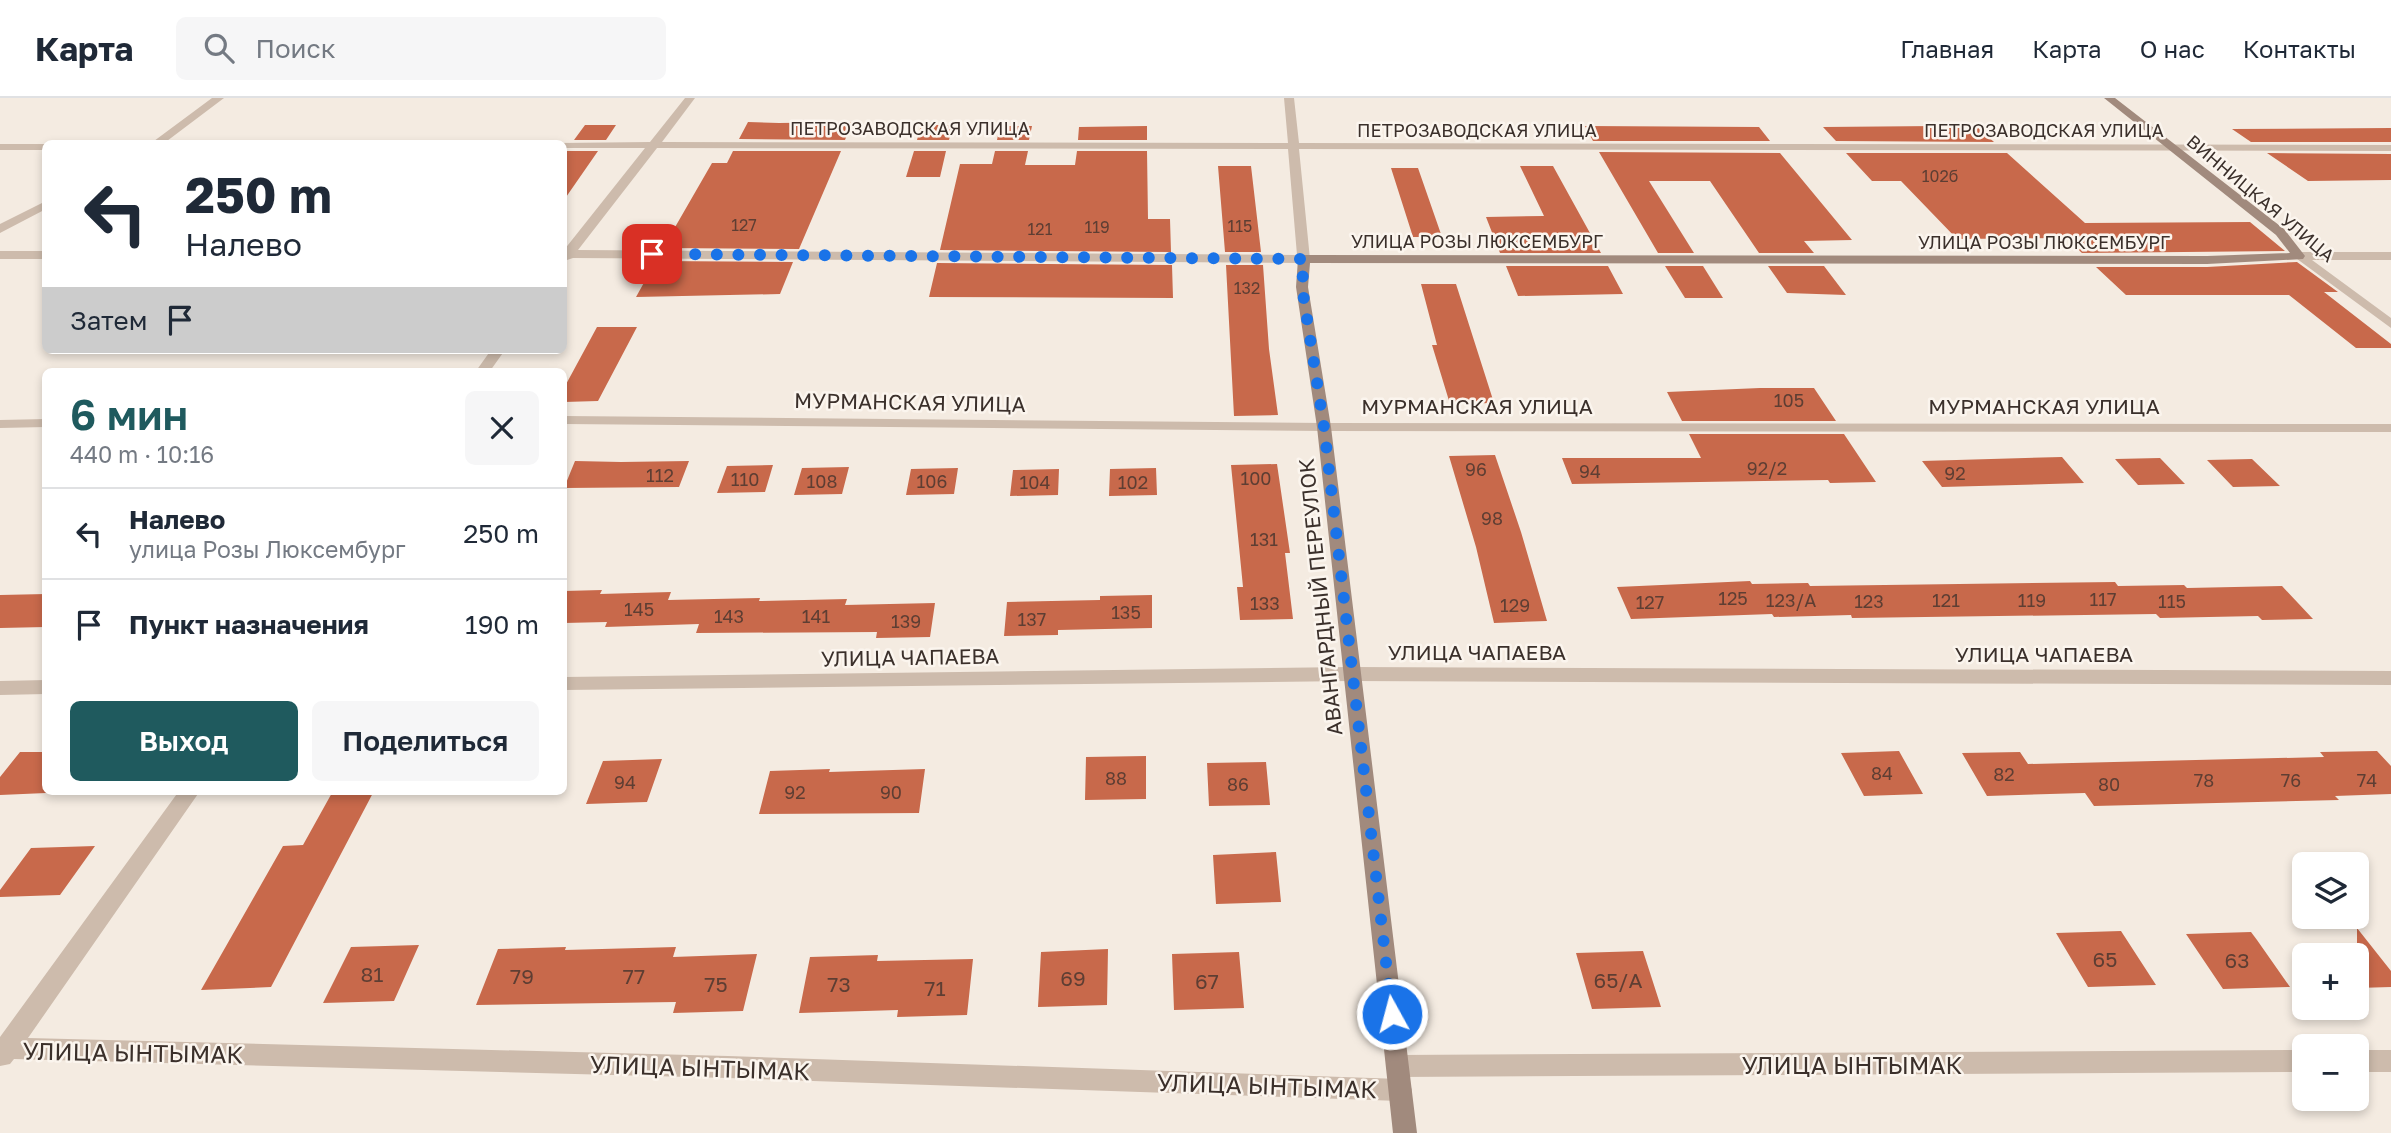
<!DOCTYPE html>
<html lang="ru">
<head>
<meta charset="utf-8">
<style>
	:root { --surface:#fff; --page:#f6f6f7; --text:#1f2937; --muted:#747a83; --line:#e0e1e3; --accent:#1f5a5e }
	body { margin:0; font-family:"Golos Text",sans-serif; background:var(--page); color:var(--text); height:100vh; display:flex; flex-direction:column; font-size:26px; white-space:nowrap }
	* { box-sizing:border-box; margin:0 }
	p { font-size:23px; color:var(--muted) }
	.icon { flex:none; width:38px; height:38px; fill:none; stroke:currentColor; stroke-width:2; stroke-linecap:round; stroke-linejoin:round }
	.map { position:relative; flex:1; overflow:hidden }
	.drawer { position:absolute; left:42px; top:270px; width:525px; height:427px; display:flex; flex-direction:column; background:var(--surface); border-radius:10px; box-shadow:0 4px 10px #0003 }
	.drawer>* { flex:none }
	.top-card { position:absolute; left:42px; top:42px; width:525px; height:214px; border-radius:10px; box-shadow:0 4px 10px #0003; background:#fff; color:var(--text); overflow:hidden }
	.fabs { position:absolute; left:2292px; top:754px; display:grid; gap:14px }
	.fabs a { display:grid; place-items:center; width:77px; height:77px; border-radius:10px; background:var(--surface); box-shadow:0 4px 10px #0003; font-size:35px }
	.pin { position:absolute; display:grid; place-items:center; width:60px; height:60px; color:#fff; margin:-30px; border-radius:14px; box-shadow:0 4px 10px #0006 }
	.me { position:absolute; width:77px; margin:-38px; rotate:353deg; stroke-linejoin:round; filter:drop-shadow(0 0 5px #0008) }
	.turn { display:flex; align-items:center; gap:24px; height:147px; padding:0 28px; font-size:32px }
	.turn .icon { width:91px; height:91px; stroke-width:2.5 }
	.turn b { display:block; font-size:49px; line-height:60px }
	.then { display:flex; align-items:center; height:66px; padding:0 28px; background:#0003; gap:14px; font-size:26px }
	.round { display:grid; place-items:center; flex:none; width:74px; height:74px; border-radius:10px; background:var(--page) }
	.overview { display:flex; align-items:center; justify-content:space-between; height:119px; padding:0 28px }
	h1 { font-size:42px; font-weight:600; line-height:52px; color:var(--accent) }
	.primary-button { display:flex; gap:14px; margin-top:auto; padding:14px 28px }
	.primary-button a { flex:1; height:80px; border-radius:10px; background:var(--accent); color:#fff; font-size:28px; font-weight:600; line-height:80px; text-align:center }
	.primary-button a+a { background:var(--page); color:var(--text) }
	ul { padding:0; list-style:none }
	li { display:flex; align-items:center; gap:21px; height:91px; padding:0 28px; border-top:2px solid var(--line) }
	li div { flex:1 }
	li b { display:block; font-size:26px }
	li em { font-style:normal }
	header { display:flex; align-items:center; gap:42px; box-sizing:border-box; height:98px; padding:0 35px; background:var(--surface); border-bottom:2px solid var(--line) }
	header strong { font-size:33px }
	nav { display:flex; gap:38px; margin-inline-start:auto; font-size:24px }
	.search { width:490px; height:63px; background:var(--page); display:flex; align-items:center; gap:18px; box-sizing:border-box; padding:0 24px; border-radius:10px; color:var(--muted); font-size:26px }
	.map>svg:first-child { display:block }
</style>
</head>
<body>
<header>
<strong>Карта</strong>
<div class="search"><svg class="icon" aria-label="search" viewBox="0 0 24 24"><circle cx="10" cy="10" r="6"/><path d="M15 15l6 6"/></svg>Поиск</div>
<nav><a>Главная</a><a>Карта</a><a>О нас</a><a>Контакты</a></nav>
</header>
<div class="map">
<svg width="2391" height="1035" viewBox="0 0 2391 1035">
	<rect width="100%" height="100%" fill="#f4ebe1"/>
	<path fill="#c8694b" d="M748,24L779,25L852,24L845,42L739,41Z
		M585,27H616L606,42H574Z
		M921,27H953L949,42H917Z
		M1000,28H1032L1029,42H997Z
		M1147,28V42H1078L1079,29Z
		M1585,28L1759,29L1770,43H1593Z
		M1937,28H1976L1994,44L1836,43L1823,29Z
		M2391,30V44H2251L2232,31Z
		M566,53H598L564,102V56Z
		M733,53H841L799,151L663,150L712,65H727Z
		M914,53H946L940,79H906Z
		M995,53H1028L1025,67H1075L1077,53H1147L1148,121H1170L1171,154L940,152L960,66H992Z
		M1599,54L1780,55L1852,142L1804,143L1814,155H1759L1710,83H1649L1694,155H1658Z
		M1846,55H2007L2085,125L2250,124L2285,153L2082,155L2066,140L1957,141L1901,83H1872Z
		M2267,55L2391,56V82L2308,83Z
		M1218,68H1251L1261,154H1225Z
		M1520,68H1553L1601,155H1500L1486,119L1544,118Z
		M1391,70H1418L1442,139H1413Z
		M656,163L793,164L780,196L636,199Z
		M2297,164L2338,194H2324L2391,246V250H2356L2289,197H2126L2096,169H2207Z
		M937,165L1172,167L1173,200L929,199Z
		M1226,167H1263L1269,251L1278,317L1234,318Z
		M1506,168H1608L1623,196L1518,198Z
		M1665,168H1703L1723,200H1685Z
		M1768,168H1824L1846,197L1787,195Z
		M1421,186H1456L1494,305L1450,306L1432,247H1437Z
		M597,229H637L598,303L564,304V290Z
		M1760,290H1814L1836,323H1682L1667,294Z
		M1689,336H1844L1876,384L1830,385L1828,382L1572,386L1562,360H1701Z
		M1495,357L1521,434L1547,523L1494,525L1476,449L1449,358Z
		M2062,359L2084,385L1942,389L1922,363Z
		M2160,360L2185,386L2138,387L2115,361Z
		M2252,361L2280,388L2233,389L2207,362Z
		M575,363L621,364L689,363L679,389L564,390Z
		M1277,366L1290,455H1285L1293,521L1240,522L1237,489H1243L1231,367Z
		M773,367L765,394L717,395L727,368Z
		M849,369L842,396L794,397L802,370Z
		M958,370L954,396L906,397L911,371Z
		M1156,370L1157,397L1109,398L1110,371Z
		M1059,371L1058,397L1010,398L1013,372Z
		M1750,483L1752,486L1808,485L1810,488L2115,484L2118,488L2184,487L2187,490L2282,488L2313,521L2262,522L2258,518L2160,520L2156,516L1852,520L1851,517L1774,519L1772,516L1631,521L1617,489Z
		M602,492L600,496L671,494L668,502L760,500L759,503L847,501L845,507L935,505L930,539L876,540L877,534L696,535L699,526L605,529L607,524L564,525V493Z
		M46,496V529L0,530V497Z
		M1152,497V530L1058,532V537L1004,538L1007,504L1100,502V498Z
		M1899,653L1923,696L1864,698L1841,655Z
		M2377,653L2391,668V696L2335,698L2339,702L2094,708L2085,695L1987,698L1962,655L2020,654L2028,666L2324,659L2320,654Z
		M20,654H46V695L0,697V679Z
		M1146,658V701L1085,702L1086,659Z
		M662,661L647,704L586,706L603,663Z
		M1266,664L1270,707L1209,708L1207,665Z
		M830,671L829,674L925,671L919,715L759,716L770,673Z
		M333,693H374L271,889L201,892L283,748L303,747Z
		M95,748L60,797L0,799V792L31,750Z
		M1276,754L1281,804L1216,806L1213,757Z
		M2357,830L2391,873V889L2357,890Z
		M2121,833L2156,887L2088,889L2056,835Z
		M2251,834L2257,842L2290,889L2223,891L2186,836Z
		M419,847L394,903L323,905L351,849Z
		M566,849L565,852L676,849L673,859L757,856L743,913L673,915L676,904L476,907L498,851Z
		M1108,851L1107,907L1038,909L1041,854Z
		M1643,853L1661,909L1592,911L1576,855Z
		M1239,854L1244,910L1174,912L1172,856Z
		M878,857L877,863L973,861L967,917L897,919L898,912L799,915L810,859Z"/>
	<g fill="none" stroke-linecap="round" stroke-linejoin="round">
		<path fill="#cdbbac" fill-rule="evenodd" d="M212,0H224L163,46H150Z
			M685,0H695L662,44L1288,45L1284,0H1294L1299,45L2391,47V53L1299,51L1310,161L1304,165L573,160L564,163V152L645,50H564V46L560,45L650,44ZM657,50L1288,51L1297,157L578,152Z
			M0,46H46V52H0Z
			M46,103V111L0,135V126Z
			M0,153H46V161H0Z
			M2391,154V162H2312L2391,220V230L2293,158L2299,154Z
			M491,252H505L490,273H476Z
			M564,318L1324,325L2391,326V334L1324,333L564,326Z
			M46,321V329L0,330V322Z
			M1350,569L2391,573V587L1350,583L564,592V579Z
			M46,582V596L0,597V583Z
			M179,693H200L28,940L728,958L1400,981L1409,984L1412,992L1409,1000L1400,1003L728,980L14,961L10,966L0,968V939Z
			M2305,952V974L1398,979L1390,976L1386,968L1390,960L1398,957Z
			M2357,952H2391V974H2357Z"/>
		<path fill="#a18a7d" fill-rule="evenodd" d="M2104,0H2115L2284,131L2305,158L2303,161L2207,166L1310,165L1308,189L1331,329L1417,1035H1393L1317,329L1296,189L1298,161L1304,157L2207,158L2290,155L2276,137Z"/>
	</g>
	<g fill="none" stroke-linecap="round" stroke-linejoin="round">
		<path stroke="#1a73e8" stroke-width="12" stroke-dasharray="0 21.6" d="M652,156L1304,161L1302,189L1324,329L1392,916"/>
	</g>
	<g text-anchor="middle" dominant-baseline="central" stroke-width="5" stroke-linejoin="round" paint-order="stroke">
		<g font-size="16" fill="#5e3e33">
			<text x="1940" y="78">102б</text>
			<text x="744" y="127">127</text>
			<text x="1240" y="128">115</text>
			<text x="1097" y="129">119</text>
			<text x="1040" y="131">121</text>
			<text x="1247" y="190">132</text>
		</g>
		<g font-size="18" fill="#3b302b" stroke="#fbf5ee">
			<text x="910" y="30">ПЕТРОЗАВОДСКАЯ УЛИЦА</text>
			<text x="1477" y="32">ПЕТРОЗАВОДСКАЯ УЛИЦА</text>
			<text x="2044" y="32">ПЕТРОЗАВОДСКАЯ УЛИЦА</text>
			<text transform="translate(2261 100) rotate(40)">ВИННИЦКАЯ УЛИЦА</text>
			<text x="1477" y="143">УЛИЦА РОЗЫ ЛЮКСЕМБУРГ</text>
			<text x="2044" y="144">УЛИЦА РОЗЫ ЛЮКСЕМБУРГ</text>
		</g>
		<g font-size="18" fill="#5e3e33">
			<text x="1789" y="302">105</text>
			<text x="1767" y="370">92/2</text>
			<text x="1476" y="371">96</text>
			<text x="1590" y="373">94</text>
			<text x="1955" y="375">92</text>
			<text x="660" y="377">112</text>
			<text x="1256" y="380">100</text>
			<text x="745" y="381">110</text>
			<text x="822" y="383">108</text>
			<text x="932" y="383">106</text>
			<text x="1035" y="384">104</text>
			<text x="1133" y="384">102</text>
			<text x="1492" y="420">98</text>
			<text x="1264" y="441">131</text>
			<text x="1733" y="500">125</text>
			<text x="2103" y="501">117</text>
			<text x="1791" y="502">123/А</text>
			<text x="1946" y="502">121</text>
			<text x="2032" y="502">119</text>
			<text x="1869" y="503">123</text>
			<text x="2172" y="503">115</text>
			<text x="1650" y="504">127</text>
			<text x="1265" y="505">133</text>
			<text x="1515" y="507">129</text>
			<text x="639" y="511">145</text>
			<text x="1126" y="514">135</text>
			<text x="729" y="518">143</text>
			<text x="816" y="518">141</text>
			<text x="1032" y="521">137</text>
			<text x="906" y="523">139</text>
			<text x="1882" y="675">84</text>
			<text x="2004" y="676">82</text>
			<text x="1116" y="680">88</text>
			<text x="2204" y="682">78</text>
			<text x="2291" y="682">76</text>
			<text x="2367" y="682">74</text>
			<text x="625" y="684">94</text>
			<text x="1238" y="686">86</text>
			<text x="2109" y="686">80</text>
			<text x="795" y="694">92</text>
			<text x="891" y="694">90</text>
		</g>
		<g font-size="21" fill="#3b302b" stroke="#fbf5ee">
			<text transform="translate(910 304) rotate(1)">МУРМАНСКАЯ УЛИЦА</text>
			<text x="1477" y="308">МУРМАНСКАЯ УЛИЦА</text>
			<text x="2044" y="308">МУРМАНСКАЯ УЛИЦА</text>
			<text transform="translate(1320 499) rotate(-96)">АВАНГАРДНЫЙ ПЕРЕУЛОК</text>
			<text x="1477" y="554">УЛИЦА ЧАПАЕВА</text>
			<text x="2044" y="556">УЛИЦА ЧАПАЕВА</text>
			<text transform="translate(910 559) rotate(-1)">УЛИЦА ЧАПАЕВА</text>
		</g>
		<g font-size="21" fill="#5e3e33">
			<text x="2105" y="861">65</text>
			<text x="2237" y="862">63</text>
			<text x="372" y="876">81</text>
			<text x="522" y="878">79</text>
			<text x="634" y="878">77</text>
			<text x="1073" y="880">69</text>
			<text x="1618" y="882">65/А</text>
			<text x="1207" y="883">67</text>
			<text x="716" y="886">75</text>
			<text x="839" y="886">73</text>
			<text x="935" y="890">71</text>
		</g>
		<g font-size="24" fill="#3b302b" stroke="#fbf5ee">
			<text transform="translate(133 954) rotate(1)">УЛИЦА ЫНТЫМАК</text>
			<text x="1852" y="966">УЛИЦА ЫНТЫМАК</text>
			<text transform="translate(700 969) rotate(2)">УЛИЦА ЫНТЫМАК</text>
			<text transform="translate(1267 987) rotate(2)">УЛИЦА ЫНТЫМАК</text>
		</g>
	</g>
</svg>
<div class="fabs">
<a><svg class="icon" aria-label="layers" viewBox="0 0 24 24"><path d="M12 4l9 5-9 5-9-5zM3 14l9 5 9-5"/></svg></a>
<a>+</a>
<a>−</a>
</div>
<div class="pin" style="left:652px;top:156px;background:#d93025"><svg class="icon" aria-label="arrive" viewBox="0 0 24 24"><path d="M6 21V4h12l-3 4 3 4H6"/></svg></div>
<svg class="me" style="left:1392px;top:916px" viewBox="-20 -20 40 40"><circle r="17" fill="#1a73e8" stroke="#fff" stroke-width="3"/><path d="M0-11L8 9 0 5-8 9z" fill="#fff"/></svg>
<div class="top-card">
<div class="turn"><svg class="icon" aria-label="left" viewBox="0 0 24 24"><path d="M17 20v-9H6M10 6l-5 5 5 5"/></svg><div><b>250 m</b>Налево</div></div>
<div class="then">Затем<svg class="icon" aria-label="arrive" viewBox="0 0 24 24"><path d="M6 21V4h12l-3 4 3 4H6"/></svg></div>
</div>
<section class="drawer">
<div class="overview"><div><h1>6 мин</h1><p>440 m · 10:16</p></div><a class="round"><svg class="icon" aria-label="close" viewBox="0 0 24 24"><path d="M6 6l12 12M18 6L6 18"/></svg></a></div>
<ul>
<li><svg class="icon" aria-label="left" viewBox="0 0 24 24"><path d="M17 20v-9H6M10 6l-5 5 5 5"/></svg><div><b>Налево</b><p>улица Розы Люксембург</p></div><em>250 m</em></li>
<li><svg class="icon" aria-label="arrive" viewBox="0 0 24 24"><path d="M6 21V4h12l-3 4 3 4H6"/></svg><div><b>Пункт назначения</b></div><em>190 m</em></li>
</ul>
<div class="primary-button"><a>Выход</a><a>Поделиться</a></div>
</section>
</div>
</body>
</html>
